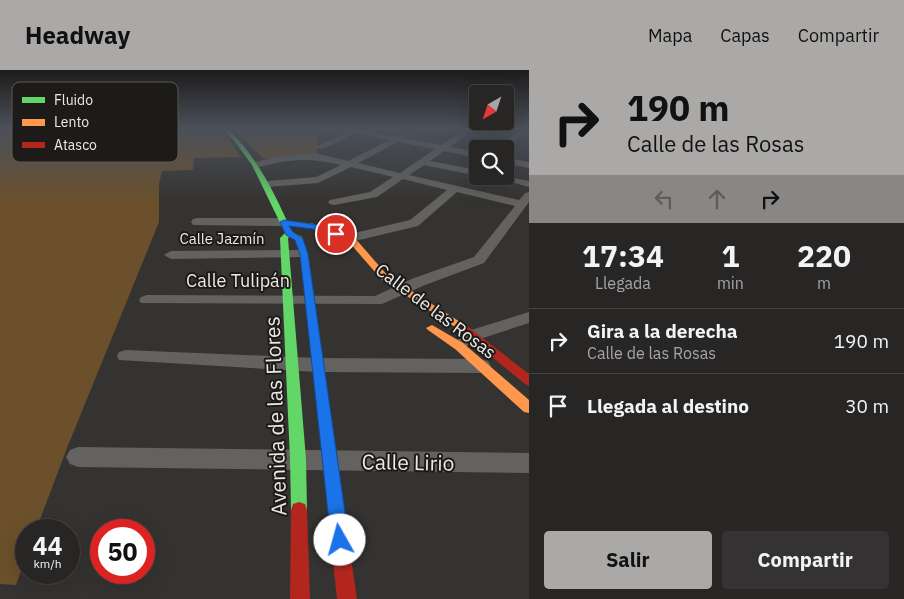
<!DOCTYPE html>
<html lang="es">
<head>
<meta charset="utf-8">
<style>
	:root { --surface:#282625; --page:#343232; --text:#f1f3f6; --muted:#a5a5a7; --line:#444342; --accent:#aba9a7 }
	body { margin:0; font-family:"IBM Plex Sans",sans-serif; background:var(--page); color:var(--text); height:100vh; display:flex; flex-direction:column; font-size:19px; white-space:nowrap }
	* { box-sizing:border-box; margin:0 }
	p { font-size:16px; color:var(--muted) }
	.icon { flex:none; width:28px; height:28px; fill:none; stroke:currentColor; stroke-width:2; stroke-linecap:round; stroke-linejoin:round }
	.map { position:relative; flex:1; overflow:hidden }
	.drawer { display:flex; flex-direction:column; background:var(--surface); width:375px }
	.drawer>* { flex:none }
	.top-card { background:#aba9a7; color:#111; overflow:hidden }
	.needle { width:32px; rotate:219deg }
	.fabs { position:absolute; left:469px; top:15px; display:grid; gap:10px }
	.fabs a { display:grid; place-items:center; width:45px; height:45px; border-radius:5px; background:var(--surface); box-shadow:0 5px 20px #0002,0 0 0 1px var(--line); font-size:25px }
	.speed { position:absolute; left:15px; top:449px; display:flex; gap:10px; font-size:25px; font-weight:700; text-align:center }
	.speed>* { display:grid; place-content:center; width:65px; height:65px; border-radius:50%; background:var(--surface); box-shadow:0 5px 20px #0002,0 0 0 1px var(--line); line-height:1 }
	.speed small { font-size:12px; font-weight:400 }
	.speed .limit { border:8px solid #d22; background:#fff; color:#111 }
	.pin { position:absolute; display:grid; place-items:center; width:42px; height:42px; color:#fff; margin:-21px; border:2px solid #fff; border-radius:50%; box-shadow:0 1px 5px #0007 }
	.me { position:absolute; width:55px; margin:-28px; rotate:353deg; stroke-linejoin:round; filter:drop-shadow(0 0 4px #0008) }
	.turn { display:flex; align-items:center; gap:18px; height:105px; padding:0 15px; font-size:22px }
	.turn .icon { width:65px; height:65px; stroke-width:2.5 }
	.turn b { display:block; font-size:35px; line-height:42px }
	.lanes { display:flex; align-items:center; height:48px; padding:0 15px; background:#0003; justify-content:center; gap:25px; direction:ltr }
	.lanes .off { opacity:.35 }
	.eta { display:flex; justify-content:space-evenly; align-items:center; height:85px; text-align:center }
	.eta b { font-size:30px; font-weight:700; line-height:35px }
	.primary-button { display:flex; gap:10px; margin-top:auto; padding:10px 15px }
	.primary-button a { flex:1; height:58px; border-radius:5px; background:var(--accent); color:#111; font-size:20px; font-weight:700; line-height:58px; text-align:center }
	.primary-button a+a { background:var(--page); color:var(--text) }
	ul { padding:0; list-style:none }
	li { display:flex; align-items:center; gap:15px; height:65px; padding:0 15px; border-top:1px solid var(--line) }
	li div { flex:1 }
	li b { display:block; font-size:19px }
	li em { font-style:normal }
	header { display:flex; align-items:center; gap:30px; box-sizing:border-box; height:70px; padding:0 25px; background:var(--accent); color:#111 }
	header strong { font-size:24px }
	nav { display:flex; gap:28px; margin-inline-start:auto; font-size:18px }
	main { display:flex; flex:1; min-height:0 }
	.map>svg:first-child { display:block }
</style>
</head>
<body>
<header>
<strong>Headway</strong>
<nav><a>Mapa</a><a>Capas</a><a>Compartir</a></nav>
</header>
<main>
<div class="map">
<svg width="529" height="529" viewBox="0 0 529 529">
	<rect width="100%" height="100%" fill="#353331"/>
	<path fill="#6b502b" d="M0,59H215L227,67L241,87L194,88L193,100L162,101L159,114V152L67,378L36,460H26V487L16,515L0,514Z
		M256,59H317V83L264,89L235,61Z"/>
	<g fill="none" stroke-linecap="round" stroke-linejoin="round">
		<path fill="#636260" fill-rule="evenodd" d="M354,59C364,59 388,68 397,66C406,64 411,59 421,59L405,68L441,75L466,59H475L450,77L478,82V88L444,81L430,91L478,100V106L424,95L409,105L519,130L525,123L529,122V132L484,193L425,215L382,234L141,233L139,230L141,227L147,225L375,226L414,208L474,187L515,136L457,122L418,156L334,176L329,175L327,172L329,169L410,150L447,120L403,109L377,127L334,135L330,134L328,132L330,130L370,122L393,107L351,97L318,113L267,117L262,114L267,111L316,107L341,95C309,87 290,89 259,97L256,96V92L279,86L316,83L348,91L389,70L357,63L322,79L315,77ZM398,72L435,79L400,103L358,93Z
			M517,61L524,63L505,81V79H498Z
			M505,87L529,92V98L505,93Z
			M488,106H505L529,111V117Z
			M197,148H284L290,152L284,156L193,155L191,152L193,149Z
			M298,180L303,181L305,184L303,187L171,189L164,185L171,181Z
			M529,242V253L480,269L465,277L459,275L456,271L468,261Z
			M126,280L317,288L481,289L488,291L491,296L488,301L481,303L317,302L119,290L117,286L119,282Z
			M78,377L529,383V403L78,397L70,394L66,387L70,380Z"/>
		<path fill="#63d668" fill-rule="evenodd" d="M223,59H228C258,88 275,124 292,162L302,167L308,184L327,320L326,323L321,325L316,323L315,320L300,184L295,170L290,167L288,168L306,389L307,440L305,446L299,448L293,446L291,440L290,389L280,168L285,163L252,95L235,72Z"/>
		<path fill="#ff974d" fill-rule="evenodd" d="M281,150L315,154L354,167L388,206L468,257L466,259H458L382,210L348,171L314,158L281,154Z
			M432,255L463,273L529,330V343L524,342L455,279L428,260L426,258Z"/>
		<path fill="#b3261e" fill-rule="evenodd" d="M462,254L466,255L529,304V316L525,314L458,259L456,257L458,255Z
			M321,315L326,317L327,320L357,529H337L315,320L316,317Z
			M299,432L305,434L307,440L310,529H290L291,440L293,434Z"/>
	</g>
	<linearGradient id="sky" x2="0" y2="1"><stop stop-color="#1d1c1b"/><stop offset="0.44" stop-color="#4b505a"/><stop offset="1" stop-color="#4b505a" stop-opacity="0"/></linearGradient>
	<rect width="529" height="133" fill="url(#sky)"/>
	<path fill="#1a73e8" stroke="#114b97" d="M284,150L318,155L340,164L336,167L313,159L289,156L293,162L303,169L308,184L349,470L346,476L340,479L333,476L331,470L300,184L295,170L286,165L280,152Z"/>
	<g text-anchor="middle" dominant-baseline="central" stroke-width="4" stroke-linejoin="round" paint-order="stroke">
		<g font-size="15" fill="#ebe9e6" stroke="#1d1b19">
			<text x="222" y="168">Calle Jazmín</text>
		</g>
		<g font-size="18" fill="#ebe9e6" stroke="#1d1b19">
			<text x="238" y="210">Calle Tulipán</text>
			<text transform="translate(436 241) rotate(37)">Calle de las Rosas</text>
		</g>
		<g font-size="21" fill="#ebe9e6" stroke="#1d1b19">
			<text transform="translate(275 346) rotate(-92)">Avenida de las Flores</text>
			<text transform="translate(408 392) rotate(1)">Calle Lirio</text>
		</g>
	</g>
	<rect x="12" y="12" width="166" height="80" rx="8" fill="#1d1b19" stroke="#5b5956" stroke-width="1"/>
	<rect x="22" y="27" width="23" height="6" fill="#63d668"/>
	<rect x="22" y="49" width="23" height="7" fill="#ff974d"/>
	<rect x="22" y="72" width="23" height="6" fill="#b3261e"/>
	<g font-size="14" fill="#ebe9e6">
		<text x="54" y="35">Fluido</text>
		<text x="54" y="57">Lento</text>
		<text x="54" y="80">Atasco</text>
	</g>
</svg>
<div class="fabs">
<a><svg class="needle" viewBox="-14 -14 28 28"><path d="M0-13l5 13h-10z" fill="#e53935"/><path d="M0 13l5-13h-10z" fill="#a5a5a7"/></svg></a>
<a><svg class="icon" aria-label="search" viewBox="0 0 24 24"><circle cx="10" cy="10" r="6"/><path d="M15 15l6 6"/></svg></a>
</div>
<div class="speed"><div>44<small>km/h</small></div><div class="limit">50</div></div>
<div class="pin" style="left:336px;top:164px;background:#d93025"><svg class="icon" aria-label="arrive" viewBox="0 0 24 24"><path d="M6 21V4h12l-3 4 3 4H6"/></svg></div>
<svg class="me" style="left:340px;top:470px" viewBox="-20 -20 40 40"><circle r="19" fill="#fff"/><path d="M0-13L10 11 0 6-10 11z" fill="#1a73e8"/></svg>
</div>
<section class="drawer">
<div class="top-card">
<div class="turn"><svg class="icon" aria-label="right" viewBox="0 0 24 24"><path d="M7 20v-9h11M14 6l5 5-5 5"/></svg><div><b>190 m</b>Calle de las Rosas</div></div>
<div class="lanes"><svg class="icon off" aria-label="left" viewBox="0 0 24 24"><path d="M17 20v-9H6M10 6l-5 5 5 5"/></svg><svg class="icon off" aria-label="ahead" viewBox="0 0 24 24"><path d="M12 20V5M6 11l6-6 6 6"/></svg><svg class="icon" aria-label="right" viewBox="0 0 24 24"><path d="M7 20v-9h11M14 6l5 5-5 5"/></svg></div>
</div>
<div class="eta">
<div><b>17:34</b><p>Llegada</p></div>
<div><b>1</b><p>min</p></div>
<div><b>220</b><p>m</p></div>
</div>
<ul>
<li><svg class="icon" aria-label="right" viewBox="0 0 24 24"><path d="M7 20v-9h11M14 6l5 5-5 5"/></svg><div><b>Gira a la derecha</b><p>Calle de las Rosas</p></div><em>190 m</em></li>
<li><svg class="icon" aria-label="arrive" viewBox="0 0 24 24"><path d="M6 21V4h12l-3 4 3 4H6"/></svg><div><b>Llegada al destino</b></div><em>30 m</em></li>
</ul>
<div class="primary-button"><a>Salir</a><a>Compartir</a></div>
</section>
</main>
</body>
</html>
